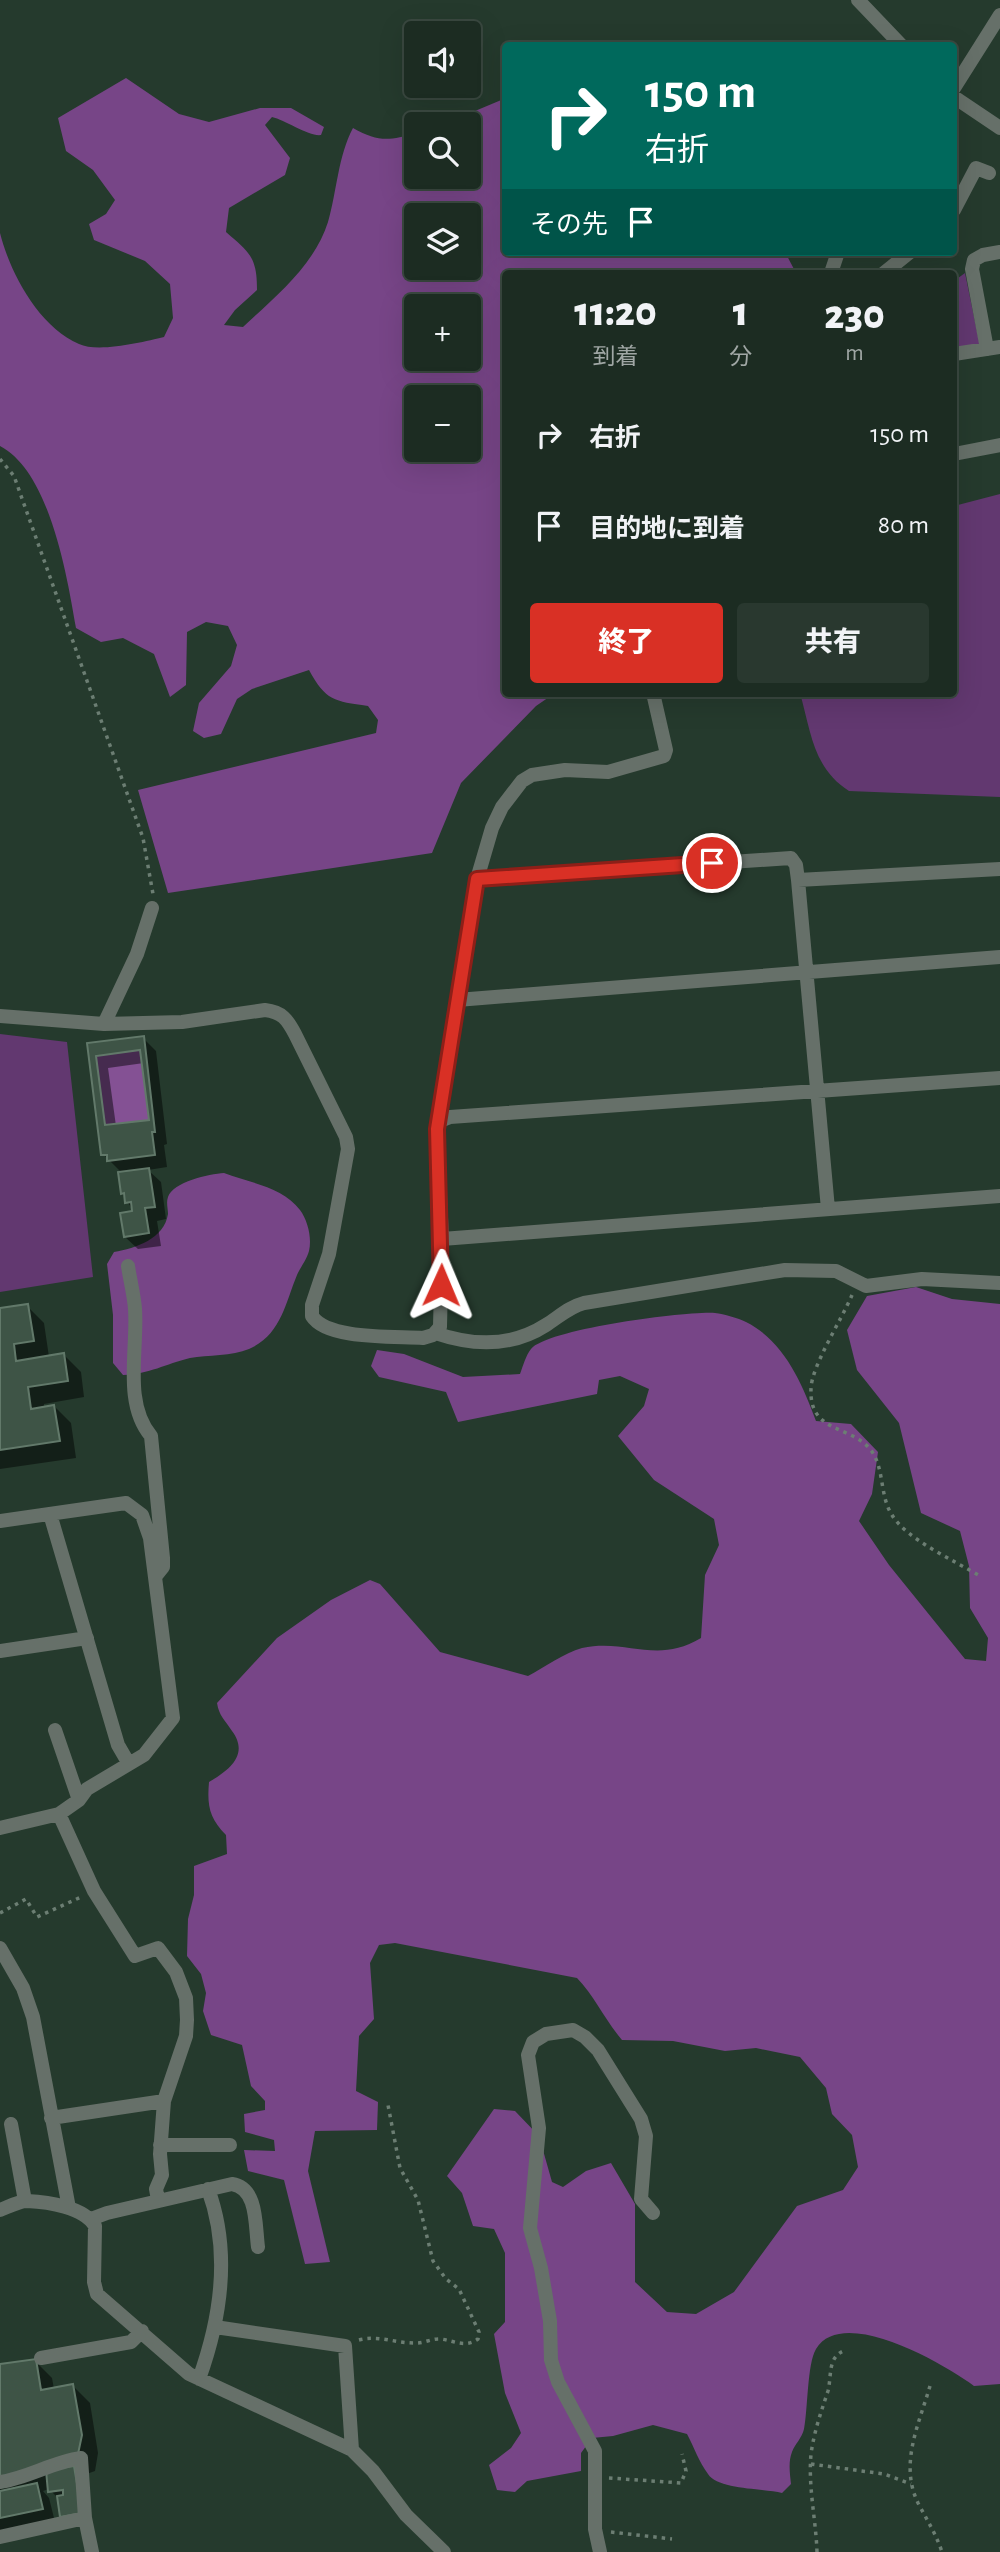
<!DOCTYPE html>
<html lang="ja">
<head>
<meta charset="utf-8">
<style>
	:root { --surface:#1c2c22; --page:#29382f; --text:#f1f3f6; --muted:#a0a7a5; --line:#3a4840; --accent:#d93025 }
	body { margin:0; font-family:"Alegreya Sans","Noto Sans JP",sans-serif; background:var(--page); color:var(--text); height:100vh; display:flex; flex-direction:column; font-size:26px; white-space:nowrap }
	* { box-sizing:border-box; margin:0 }
	p { font-size:23px; color:var(--muted) }
	.icon { flex:none; width:38px; height:38px; fill:none; stroke:currentColor; stroke-width:2; stroke-linecap:round; stroke-linejoin:round }
	.map { position:relative; flex:1; overflow:hidden }
	.details { position:absolute; left:502px; top:270px; width:455px; height:427px; display:flex; flex-direction:column; background:var(--surface); border-radius:7px; box-shadow:0 7px 28px #0002,0 0 0 2px var(--line) }
	.details>* { flex:none }
	.guide { position:absolute; left:502px; top:42px; width:455px; height:214px; border-radius:7px; box-shadow:0 7px 28px #0002,0 0 0 2px var(--line); background:#00695c; color:#fff; overflow:hidden }
	.controls { position:absolute; left:404px; top:21px; display:grid; gap:14px }
	.controls a { display:grid; place-items:center; width:77px; height:77px; border-radius:7px; background:var(--surface); box-shadow:0 7px 28px #0002,0 0 0 2px var(--line); font-size:35px }
	.pin { position:absolute; display:grid; place-items:center; width:60px; height:60px; color:#fff; margin:-30px; border:4px solid #fff; border-radius:50%; box-shadow:0 2px 7px #0007 }
	.me { position:absolute; width:77px; margin:-38px; rotate:1deg; stroke-linejoin:round; filter:drop-shadow(0 0 5px #0008) }
	.turn { display:flex; align-items:center; gap:24px; height:147px; padding:0 28px; font-size:32px }
	.turn .icon { width:91px; height:91px; stroke-width:2.5 }
	.turn b { display:block; font-size:49px; line-height:60px }
	.then { display:flex; align-items:center; height:66px; padding:0 28px; background:#0003; gap:14px; font-size:26px }
	.eta { display:flex; justify-content:space-evenly; align-items:center; height:119px; text-align:center }
	.eta b { font-size:42px; font-weight:800; line-height:49px }
	.button { display:flex; gap:14px; margin-top:auto; padding:14px 28px }
	.button a { flex:1; height:80px; border-radius:7px; background:var(--accent); color:#fff; font-size:28px; font-weight:800; line-height:80px; text-align:center }
	.button a+a { background:var(--page); color:var(--text) }
	ul { padding:0; list-style:none }
	li { display:flex; align-items:center; gap:21px; height:91px; padding:0 28px }
	li div { flex:1 }
	li b { display:block; font-size:26px }
	li em { font-style:normal }
	.map>svg:first-child { display:block }
</style>
</head>
<body>
<div class="map">
<svg width="1000" height="2552" viewBox="0 0 1000 2552">
	<rect width="100%" height="100%" fill="#253a2d"/>
	<path fill="#623870" d="M965,273L980,346L954,349V281Z
		M1000,494V797L849,791C813,768 811,732 800,693H954V506Z
		M0,1034L67,1042L93,1277L0,1292Z"/>
	<path fill="#774587" fill-rule="evenodd" d="M126,78L179,114L209,122L260,108H291L324,127L321,135C310,137 285,120 272,117L265,125L290,158L285,175L229,208L226,232C250,253 257,257 257,290L235,310L224,325L243,327C275,297 314,266 328,222C337,191 338,156 353,128C378,142 389,141 416,133V177H469V124H444L506,98V252H785L796,273H687L659,268L646,273H506V693H555L536,706L461,783L432,853L168,893L138,790L376,733L378,720L368,706C334,701 326,701 309,670L252,689L237,699L221,734L204,738L193,731L199,703L231,666L237,645L228,626L206,622L187,632L186,685L170,697L154,654L123,638L101,642L76,628C67,576 50,472 0,446V233C10,273 39,327 79,344C98,353 143,342 164,337L173,318L170,284L145,261L94,240L89,224L106,214L115,200L93,170L66,151L58,118ZM416,215H469V268H416ZM416,306H469V359H416ZM416,397H469V450H416Z
		M224,1173C250,1183 283,1187 300,1210C308,1221 312,1238 309,1251C307,1259 300,1268 297,1275C285,1304 281,1335 249,1349C232,1356 208,1355 190,1358C165,1364 150,1374 123,1375L113,1363V1315L107,1264L114,1252C136,1248 164,1239 168,1214C168,1209 166,1202 168,1197C173,1182 209,1174 224,1173Z
		M916,1287L952,1299L1000,1304V2384L974,2386C944,2364 843,2305 816,2349C807,2364 808,2410 804,2429C802,2438 795,2444 792,2452C788,2462 790,2474 791,2484L782,2493C763,2488 718,2490 708,2474C699,2462 694,2447 687,2434L653,2425L613,2436L592,2438L581,2453V2471L527,2481L515,2492L497,2490L489,2465L511,2448L521,2433L505,2393L494,2334L505,2322V2253L494,2229L473,2226L462,2193L447,2176L494,2109L515,2111L539,2136L552,2182L563,2187L586,2171L611,2163L635,2204V2282L667,2312L696,2314L734,2292L797,2206L843,2190L858,2167L852,2135L832,2114L826,2088L800,2057L756,2048L725,2051L673,2041L622,2040C605,2020 595,1997 577,1978L395,1943L379,1945L370,1963L374,2019L359,2036L356,2091L378,2102L377,2130L315,2131L308,2171L330,2262L305,2264L284,2180L248,2171L244,2150L275,2151L274,2140L245,2132L244,2114L265,2110V2101L251,2086L242,2045L211,2035L203,2011L206,1993L201,1974L187,1956L188,1919L194,1895V1866L227,1854L226,1835C209,1818 207,1805 209,1782C228,1771 250,1755 232,1731C225,1720 219,1716 217,1703L277,1638L331,1600L370,1580L380,1584L440,1652L528,1676C545,1667 564,1653 582,1648C627,1638 656,1665 701,1638L705,1575L719,1545L714,1519L654,1480L618,1436L644,1406L649,1389L620,1376L599,1380L597,1394L458,1422L446,1392L379,1377L371,1366L377,1350L404,1354L463,1377L520,1374C523,1366 526,1355 531,1349C548,1329 686,1311 715,1313C724,1314 738,1318 746,1322C784,1341 802,1383 816,1421L851,1424L878,1452L872,1494L859,1521L889,1565L965,1659L986,1661L988,1638L970,1608L969,1566L960,1531L921,1513L899,1423L857,1370L847,1330L867,1296Z"/>
	<path fill="#845194" d="M140,1050L149,1120L105,1125L96,1056Z"/>
	<path fill="#0007" fill-rule="evenodd" d="M143,1038L156,1051L167,1144L164,1145L167,1167L148,1170L161,1182L166,1219L157,1221L161,1246L138,1249L125,1237L134,1212L122,1193V1173L103,1154L89,1045ZM144,1063L151,1122L116,1126L108,1068Z
		M27,1306L44,1323L49,1357L64,1355L81,1372L84,1397L44,1404V1408L54,1406L71,1423L76,1458L0,1469V1310Z
		M35,2361L52,2378L54,2389L73,2386L90,2403L98,2453L95,2471L81,2476L59,2499L49,2489L43,2491L49,2498L55,2522L0,2533V2366Z"/>
	<path fill="#3e5446" stroke="#62796a" stroke-width="2" fill-rule="evenodd" d="M144,1036L155,1132H152L155,1155L107,1161V1155H101L87,1043ZM140,1050L149,1120L105,1125L96,1056Z
		M149,1168L155,1207L145,1208L149,1233L124,1237L120,1213L132,1211L131,1202L125,1203L124,1193L121,1194L118,1172Z
		M28,1304L34,1341L14,1344L16,1361L64,1353L68,1381L28,1387L31,1409L54,1405L60,1441L0,1450V1308Z
		M36,2359L41,2390L73,2384L82,2435L78,2454L0,2480V2364Z
		M74,2466L82,2513L60,2517L57,2496L63,2495V2490L48,2492L46,2470Z
		M37,2483L43,2509L0,2518V2491Z"/>
	<g fill="none" stroke-linecap="round" stroke-linejoin="round">
		<path stroke="#6c7e73" stroke-width="3.5" stroke-dasharray="3.5 5" stroke-linecap="butt" d="M0,459L14,476L143,838L153,894
			M852,1295C842,1319 811,1367 811,1389C809,1433 850,1425 870,1449C885,1467 879,1495 892,1515C906,1539 955,1561 980,1576
			M0,1913L26,1899L37,1917L81,1897
			M359,2340C378,2335 395,2343 414,2343C423,2344 432,2338 441,2339C455,2341 465,2348 478,2339L479,2332L459,2289L446,2279L433,2261L418,2200L400,2168L388,2105
			M930,2386C919,2424 899,2464 918,2503C927,2520 936,2534 942,2552
			M811,2464L884,2474L911,2484
			M609,2478L681,2483L686,2471L682,2454
			M611,2532L672,2539
			M817,2552C816,2520 808,2487 811,2454C814,2432 821,2412 828,2391C832,2375 827,2356 846,2350"/>
		<path stroke="#667069" stroke-width="14" d="M858,0L902,46
			M954,88L1000,15
			M954,97L1000,128
			M954,210L976,168L989,173
			M831,273L838,252
			M884,273L910,252
			M987,349L972,269L974,260L983,255L1000,252
			M954,354L1000,347
			M954,454L1000,445
			M477,879L791,858L796,865L798,880L828,1209
			M798,880L1000,869
			M457,1000L1000,957
			M0,1016L104,1024L182,1022L265,1010C282,1012 287,1019 295,1034L346,1137L348,1149L329,1254L312,1305V1316C327,1340 395,1336 423,1338L433,1335L440,1327L442,1239L437,1129L475,886L492,828L502,807L522,781L532,775L565,770L608,772L664,756L666,750L653,693
			M104,1024L137,954L152,908
			M440,1121L450,1117L1000,1078
			M442,1239L1000,1196
			M128,1266C130,1280 134,1295 135,1309C138,1349 123,1403 151,1436L163,1558V1567L155,1577
			M435,1333C473,1346 512,1347 546,1325C560,1316 569,1307 584,1303L785,1270L836,1271L866,1286L922,1279L1000,1283
			M50,1514L118,1745L129,1764
			M0,1521L126,1503L142,1515L150,1538L173,1718L144,1755L87,1789L79,1800L59,1814L0,1828
			M0,1651L87,1638
			M55,1730L79,1800
			M59,1814L94,1891L135,1956L158,1948L176,1972L186,1998L187,2020L186,2036L164,2101L160,2154L162,2175L156,2189L158,2200
			M0,1948L23,1988L33,2017L69,2208
			M51,2118L164,2101
			M11,2124L25,2201
			M160,2145H230
			M0,2210C8,2207 19,2201 27,2201C48,2202 84,2207 95,2226L94,2282L97,2294L189,2374L352,2450L373,2471L406,2515L444,2552
			M91,2219L107,2213L232,2184C258,2188 255,2225 258,2247
			M215,2327L345,2346L352,2450
			M41,2358L131,2342L142,2331
			M199,2379C221,2318 231,2251 208,2189
			M0,2482C28,2478 52,2462 81,2458L85,2518L92,2552
			M0,2537L85,2518
			M600,2552L595,2529V2451L558,2382L551,2360L550,2321L541,2268L530,2228L539,2128L528,2055L533,2042L546,2034L573,2030L585,2037L598,2050L641,2119L646,2136L641,2199L653,2213"/>
	</g>
	<g fill="none" stroke-linecap="round" stroke-linejoin="round">
		<g stroke="#8d1f18" stroke-width="18">
			<path id="route" d="M441,1285L437,1129L477,879L712,863"/>
		</g>
		<use href="#route" stroke="#d93025" stroke-width="12"/>
	</g>
</svg>
<div class="controls">
<a><svg class="icon" aria-label="sound" viewBox="0 0 24 24"><path d="M4 9h4l5-4v14l-5-4H4zM17 9q2 3 0 6"/></svg></a>
<a><svg class="icon" aria-label="search" viewBox="0 0 24 24"><circle cx="10" cy="10" r="6"/><path d="M15 15l6 6"/></svg></a>
<a><svg class="icon" aria-label="layers" viewBox="0 0 24 24"><path d="M12 4l9 5-9 5-9-5zM3 14l9 5 9-5"/></svg></a>
<a>+</a>
<a>−</a>
</div>
<div class="pin" style="left:712px;top:863px;background:#d93025"><svg class="icon" aria-label="arrive" viewBox="0 0 24 24"><path d="M6 21V4h12l-3 4 3 4H6"/></svg></div>
<svg class="me" style="left:441px;top:1285px" viewBox="-20 -20 40 40"><path d="M0-17L14 15 0 8-14 15z" fill="#d93025" stroke="#fff" stroke-width="4"/></svg>
<div class="guide">
<div class="turn"><svg class="icon" aria-label="right" viewBox="0 0 24 24"><path d="M7 20v-9h11M14 6l5 5-5 5"/></svg><div><b>150 m</b>右折</div></div>
<div class="then">その先<svg class="icon" aria-label="arrive" viewBox="0 0 24 24"><path d="M6 21V4h12l-3 4 3 4H6"/></svg></div>
</div>
<section class="details">
<div class="eta">
<div><b>11:20</b><p>到着</p></div>
<div><b>1</b><p>分</p></div>
<div><b>230</b><p>m</p></div>
</div>
<ul>
<li><svg class="icon" aria-label="right" viewBox="0 0 24 24"><path d="M7 20v-9h11M14 6l5 5-5 5"/></svg><div><b>右折</b></div><em>150 m</em></li>
<li><svg class="icon" aria-label="arrive" viewBox="0 0 24 24"><path d="M6 21V4h12l-3 4 3 4H6"/></svg><div><b>目的地に到着</b></div><em>80 m</em></li>
</ul>
<div class="button"><a>終了</a><a>共有</a></div>
</section>
</div>
</body>
</html>
